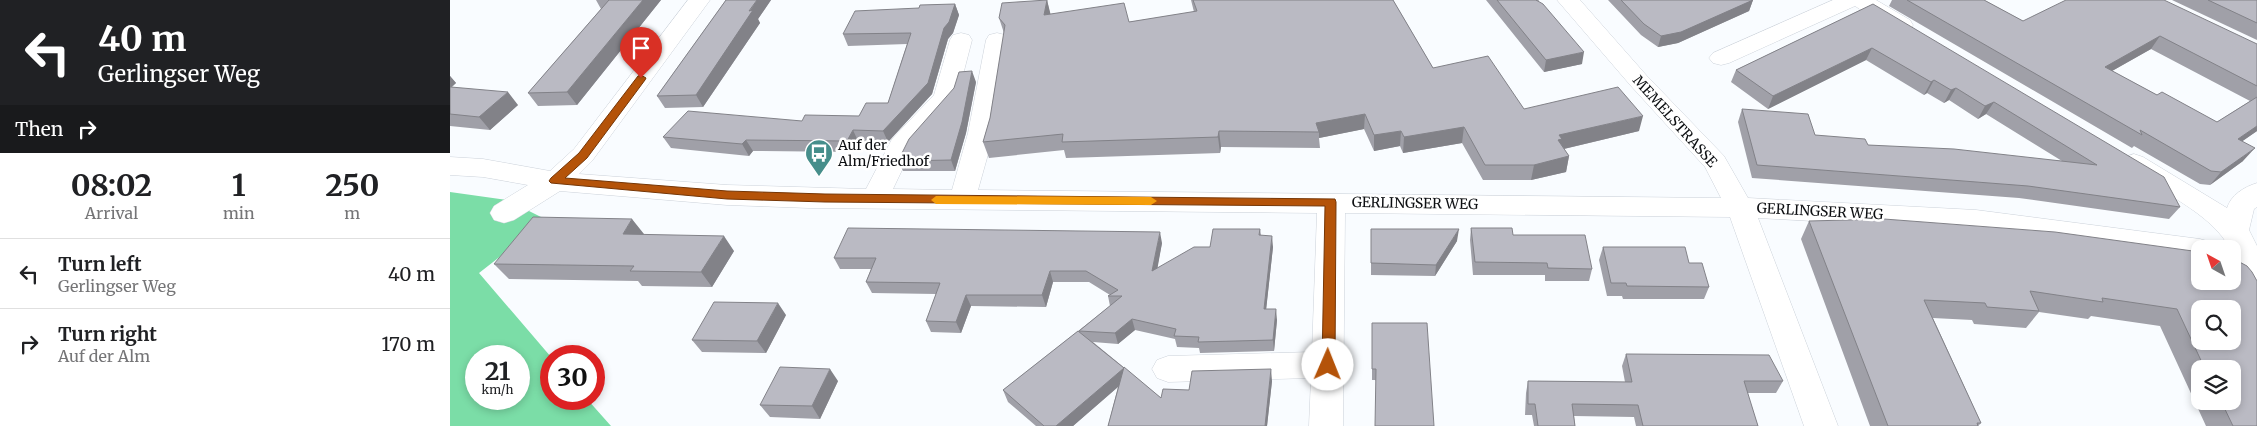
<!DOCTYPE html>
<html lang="en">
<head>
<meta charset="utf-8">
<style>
	:root { --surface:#fff; --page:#f6f6f6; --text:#202124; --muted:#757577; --line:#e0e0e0 }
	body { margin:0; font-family:Merriweather,serif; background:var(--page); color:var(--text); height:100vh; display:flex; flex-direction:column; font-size:19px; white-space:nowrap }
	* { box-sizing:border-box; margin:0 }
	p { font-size:16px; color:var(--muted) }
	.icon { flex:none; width:28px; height:28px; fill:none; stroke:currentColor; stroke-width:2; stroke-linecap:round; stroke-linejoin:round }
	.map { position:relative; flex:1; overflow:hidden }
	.side { display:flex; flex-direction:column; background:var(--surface); width:450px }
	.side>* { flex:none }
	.top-card { background:#202124; color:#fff; overflow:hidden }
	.needle { width:32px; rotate:320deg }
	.fabs { position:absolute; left:1741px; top:240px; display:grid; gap:10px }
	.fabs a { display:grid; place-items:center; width:50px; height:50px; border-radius:10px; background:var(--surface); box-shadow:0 2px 8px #0003; font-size:25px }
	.speed { position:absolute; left:15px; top:345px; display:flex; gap:10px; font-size:25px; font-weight:700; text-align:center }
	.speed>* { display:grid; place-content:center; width:65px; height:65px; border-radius:50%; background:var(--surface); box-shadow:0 2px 8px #0003; line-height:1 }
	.speed small { font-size:12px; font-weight:400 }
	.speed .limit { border:8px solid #d22; background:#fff; color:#111 }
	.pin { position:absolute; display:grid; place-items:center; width:42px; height:42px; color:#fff; margin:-51px -21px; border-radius:50% 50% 50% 0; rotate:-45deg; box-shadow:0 0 5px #0007 }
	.pin .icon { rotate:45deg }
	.me { position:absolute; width:55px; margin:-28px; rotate:1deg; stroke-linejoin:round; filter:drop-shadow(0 0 4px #0008) }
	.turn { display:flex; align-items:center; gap:18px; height:105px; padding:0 15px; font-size:22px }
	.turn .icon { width:65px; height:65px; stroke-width:2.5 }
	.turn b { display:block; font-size:35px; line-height:42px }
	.then { display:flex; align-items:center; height:48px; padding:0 15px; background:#0003; gap:10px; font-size:19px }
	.eta { display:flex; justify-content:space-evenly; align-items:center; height:85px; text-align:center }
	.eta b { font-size:30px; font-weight:700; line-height:35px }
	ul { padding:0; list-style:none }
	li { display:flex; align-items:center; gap:15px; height:70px; padding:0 15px; border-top:1px solid var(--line) }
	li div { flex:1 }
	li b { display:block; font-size:19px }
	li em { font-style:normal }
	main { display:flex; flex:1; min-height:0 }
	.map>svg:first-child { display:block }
</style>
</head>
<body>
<main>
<section class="side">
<div class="top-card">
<div class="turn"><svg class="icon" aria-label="left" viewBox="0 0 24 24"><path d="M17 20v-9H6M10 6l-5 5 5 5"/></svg><div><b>40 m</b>Gerlingser Weg</div></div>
<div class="then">Then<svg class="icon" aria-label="right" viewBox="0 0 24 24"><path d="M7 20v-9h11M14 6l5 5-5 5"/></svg></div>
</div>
<div class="eta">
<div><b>08:02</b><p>Arrival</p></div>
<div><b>1</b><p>min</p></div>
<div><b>250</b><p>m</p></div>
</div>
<ul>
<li><svg class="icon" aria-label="left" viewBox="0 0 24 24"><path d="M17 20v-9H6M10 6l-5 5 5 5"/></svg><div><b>Turn left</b><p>Gerlingser Weg</p></div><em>40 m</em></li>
<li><svg class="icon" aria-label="right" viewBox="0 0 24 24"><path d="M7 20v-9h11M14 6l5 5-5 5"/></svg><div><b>Turn right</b><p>Auf der Alm</p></div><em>170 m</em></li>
</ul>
</section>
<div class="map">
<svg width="1807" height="426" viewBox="0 0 1807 426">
	<rect width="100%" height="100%" fill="#f9fcff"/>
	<path fill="#7bdda7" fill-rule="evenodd" d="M0,192L57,200L97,220L29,273L101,357V399H137L161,426H0ZM26,356H69V399H26Z"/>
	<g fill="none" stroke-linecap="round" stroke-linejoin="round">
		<g stroke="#ccd2da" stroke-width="1">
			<path id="minor" d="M238,0H260L142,161L129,174L277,185L416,189L442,139L484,95L500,40L503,35L511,33L519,35L522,40L507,98L462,149L443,189L502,190L518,133L536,40L539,35L547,33L555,35L558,40L544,133L528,190L1271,198L1255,167L1181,86L1107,0H1130L1197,76L1274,156L1298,198L1526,210L1750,239L1760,242L1764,249H1750V261L1526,230L1308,218L1388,426H1354L1280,217L895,213L893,426H859L861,378L718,382L707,378L702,369L707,360L718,356L862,352L867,213L359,208L277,205L110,191L64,220L54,223L44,220L40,213L44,206L78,185L33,177L0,175V157L33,159L100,171L124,149Z
				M1383,0H1426L1460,20L1463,25L1460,30C1441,34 1421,16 1405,6L1279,63L1271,65L1263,63L1259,58L1263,53Z
				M1684,154L1693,157L1777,208C1781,195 1794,187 1807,183V207L1804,209L1799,230L1807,246V286L1797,283L1782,254V249H1780C1763,214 1707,189 1675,169L1671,163L1675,157Z"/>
		</g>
		<use href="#minor" fill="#fff" fill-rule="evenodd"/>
	</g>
	<path fill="#a0a0a8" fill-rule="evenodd" d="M146,0H211L127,105L88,106L78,93L151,9Z
		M276,0H321L308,19L310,23L253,107L215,108L207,96Z
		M597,0L600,14L679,22L744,12L741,0H943L983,68L1074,109L1189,131L1114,149L1119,156L1116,172L1081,180H1033L1012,143L953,153L950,146L924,151L914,129L869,138L870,148L771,147L770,153L616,158L614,150L539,158L533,142L540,118L554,33L549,18Z
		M1036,0H1089L1088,2L1132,64L1094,72Z
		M1158,0H1303L1299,11L1228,43L1208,47L1191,35Z
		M1442,0H1534L1573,21L1807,44V131L1792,141L1793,161L1760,185L1750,184L1684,146L1682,148L1439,6ZM1701,49L1800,101L1767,122L1707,95L1662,71Z
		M1722,0H1807V40Z
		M505,4L509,15L503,33L498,39L482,94L438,142L408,141L402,152L303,151L299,156L221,148L213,137L352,121L409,116L438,103L457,44L398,46L393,34L469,8Z
		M1423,4L1730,207L1719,219L1569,198L1302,178L1288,122L1292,109L1365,135L1418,145L1612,161L1536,114L1528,119L1499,100L1494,103L1477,93L1474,95L1416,60L1318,109L1281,82L1286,70Z
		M0,76L6,83L2,87L68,105L40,130L0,126Z
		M526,82L516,133L505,171H453L448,161Z
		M1359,221L1750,252L1807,426H1756L1710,326L1641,316L1638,319L1589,312L1576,328L1524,324L1522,320L1483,318L1531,423L1528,426H1420L1351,239ZM1750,369H1782V401H1750Z
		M1021,228L1063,235L1142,269L1139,281H1095V275H1023L1020,240Z
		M810,229L811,235L823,247L816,309L827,320L824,351L750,353L749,348L727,347L725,339L685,330L668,344L643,342L711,398L739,390L822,381L817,426H658L668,387L623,426H586L558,402L553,390L660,306L658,296L660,295L639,282H603L596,307L521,306L511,333L481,332L476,321L486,294L422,293L416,282L421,269H390L384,258L712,243L707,268Z
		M921,229L1007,241L985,276L921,275Z
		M194,234V235L284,251L262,287L192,286L188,281L59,279L44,264Z
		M1153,247L1239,263L1259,287L1254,299H1173L1172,296H1157L1149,260Z
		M336,315L316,353L252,352L242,340Z
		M922,323L984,426L925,380H922Z
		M1176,354L1333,381L1326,393H1297L1308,426H1186L1184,417L1124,416L1125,426H1084L1082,415H1075L1076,393L1078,381L1175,382L1172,366Z
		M388,381L370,419L320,417L310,405Z"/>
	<path fill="#828288" d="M193,0H211L127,105L117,92Z
		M307,0H321L308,19L310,23L253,107L246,95Z
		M597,0L601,16L594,15Z
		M1303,0L1299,11L1228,43L1208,47L1211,36Z
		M505,4L509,15L503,33L498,39L482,94L438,142L433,131L494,28Z
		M1710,36L1701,49L1646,80L1655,67Z
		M1422,48L1416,60L1318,109L1323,96Z
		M1134,52L1132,64L1094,72L1096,60Z
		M522,71L526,82L516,133L505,171L501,160Z
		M0,76L6,83L0,88Z
		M1484,80L1477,93L1474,95L1481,82Z
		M1506,88L1499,100L1494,103L1501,90Z
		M58,92L68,105L40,130L29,117Z
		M1544,102L1536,114L1528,119L1535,106Z
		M915,114L914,129L869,138V132L866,123Z
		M1193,116L1189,131L1109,150L1105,155L1109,135Z
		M1807,126V131L1777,152L1788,139Z
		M1014,127L1012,143L953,153L954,137Z
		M403,130L408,141L402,152L397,141Z
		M769,131L771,147L770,153L768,137Z
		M951,131L950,146L924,151V135Z
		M296,140L303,151L299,156L292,144Z
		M1805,148L1793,161L1760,185L1771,172Z
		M1119,156L1116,172L1081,180L1084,165Z
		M182,219L194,234L185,250L173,234Z
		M1009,229L1007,241L985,276L986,265Z
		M710,232L712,243L705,282L702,271Z
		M274,236L284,251L262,287L251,272Z
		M822,236L823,247L815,320L814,309Z
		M600,271L603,282L596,307L592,295Z
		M516,295L521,306L511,333L506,322Z
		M328,303L336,315L316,353L307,341Z
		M826,309L827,320L824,351L823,340Z
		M682,319L685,330L668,344L665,333Z
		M674,368L677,379L623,426H606Z
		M380,369L388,381L370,419L362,406Z
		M821,369L822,381L817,426H815Z"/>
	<path fill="#babac3" stroke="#828288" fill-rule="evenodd" d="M159,0H193L117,92L78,93Z
		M276,0H307L299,11L303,10L246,95L207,96Z
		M597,0L594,15L674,3L679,22L747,11L743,0H943L983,68L1038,56L1074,109L1168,87L1193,116L1109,135L1112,139L1108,140L1119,156L1084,165H1035L1014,127L954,137L951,131L924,135L915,114L866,123L869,132L769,131L768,137L612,142L613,134L533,142L540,118L555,25L549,18L552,3Z
		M1047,0H1087H1086L1093,4L1134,52L1096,60Z
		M1171,0H1303L1231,32L1211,36L1194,24Z
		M1457,0H1534L1573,21L1616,0H1714L1807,44V86L1710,36L1655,67L1707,95L1712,92L1767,122L1807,97V126L1788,139L1805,148L1771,172L1761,171L1690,130L1692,135Z
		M1758,0H1807V23Z
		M505,4L499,22L494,28L478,83L433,131L403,130L397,141L296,140L292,144L213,137L238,111L352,121L355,115L409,116L416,103H438L461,33L393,34L405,11L469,8L470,5Z
		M1423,4L1714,177L1730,207L1578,186L1307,165L1292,109L1358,114L1365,135L1415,139L1418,145L1504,149L1647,165L1544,102L1535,106L1506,88L1501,90L1484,80L1481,82L1422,48L1323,96L1286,70Z
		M522,71L512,122L501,160L448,161L459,139L504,88L509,72Z
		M0,87H1L58,92L29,117L0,114Z
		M83,217L182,219L173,234L274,236L251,272L180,271L184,266L44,264Z
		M1434,219L1605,232L1750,252V281H1782V258L1797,266L1802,272L1807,281V426H1783L1771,401H1782V369H1755L1727,309L1652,298L1653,302L1580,291L1589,311L1537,307L1535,303L1474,300L1531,423H1527L1528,426H1438L1359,221ZM1750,309H1782V341H1750Z
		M398,228L710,232L702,271L744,247H760L763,229H810L809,235L822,236L814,309H826L823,340L748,342L749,337L724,336L726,329L682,319L665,333L629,331L672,296H658L668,290L636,271H600L592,295H516L506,322L476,321L490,283L416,282L426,258H384Z
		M1021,228H1062L1063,235H1135L1142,269L1098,268L1097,263L1025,262Z
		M921,229H1009L986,265L921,263Z
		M1153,247H1235L1239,263H1252L1259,287L1177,286L1176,283H1161Z
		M264,302L328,303L307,341L242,340Z
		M922,323H977L984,426H925L926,369H922Z
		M628,331L674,368L606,426H594L553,390Z
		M1176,354L1319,355L1333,381H1294L1308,426H1193L1188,405L1122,404L1125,426H1088L1085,404H1078V381L1182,382Z
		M330,367L380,369L362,406L310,405Z
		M674,367L711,398L713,389L739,390L742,371L821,369L815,426H658Z"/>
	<path fill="#b45309" stroke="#753606" d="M191,75L196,78L195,80L137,158L115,178L277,191L375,194L885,199L886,202L885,365L883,369L878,371L874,369L872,365L875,206L375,202L277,199L101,183L99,181L101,178L129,153L188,76Z"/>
	<path fill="#f59e0b" d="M486,196L701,197L707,201L701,205L486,204L481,200Z"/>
	<defs>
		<g id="bus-pin" transform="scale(1.4375)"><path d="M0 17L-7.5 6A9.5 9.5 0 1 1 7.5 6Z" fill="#468e8b" stroke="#fff"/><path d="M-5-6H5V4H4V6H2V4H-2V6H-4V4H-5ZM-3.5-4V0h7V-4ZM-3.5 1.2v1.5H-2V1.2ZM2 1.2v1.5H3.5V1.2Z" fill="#fff"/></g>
	</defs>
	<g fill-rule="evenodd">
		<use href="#bus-pin" x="369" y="153"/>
	</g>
	<g text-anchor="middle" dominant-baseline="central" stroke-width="5" stroke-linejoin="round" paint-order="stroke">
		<g font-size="14" fill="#0d0f12" stroke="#fff">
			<text transform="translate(1225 121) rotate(48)">MEMELSTRASSE</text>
			<text transform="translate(965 203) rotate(1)">GERLINGSER WEG</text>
			<text transform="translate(1370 211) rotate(3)">GERLINGSER WEG</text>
		</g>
		<g font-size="14" fill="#0d0f12" stroke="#fff" text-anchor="start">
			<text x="388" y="145">Auf der<tspan x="388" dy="16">Alm/Friedhof</tspan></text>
		</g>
	</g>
</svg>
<div class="fabs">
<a><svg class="needle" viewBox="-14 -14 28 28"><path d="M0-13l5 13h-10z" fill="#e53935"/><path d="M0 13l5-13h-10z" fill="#757577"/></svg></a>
<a><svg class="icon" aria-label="search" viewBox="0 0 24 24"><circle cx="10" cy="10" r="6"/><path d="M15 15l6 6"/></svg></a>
<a><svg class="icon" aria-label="layers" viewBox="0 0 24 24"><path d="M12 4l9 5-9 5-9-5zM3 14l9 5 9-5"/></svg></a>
</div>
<div class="speed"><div>21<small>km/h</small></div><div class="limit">30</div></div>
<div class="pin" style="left:191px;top:78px;background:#d93025"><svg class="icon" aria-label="arrive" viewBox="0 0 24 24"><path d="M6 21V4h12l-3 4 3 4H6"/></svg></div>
<svg class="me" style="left:878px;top:365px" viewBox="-20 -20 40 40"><circle r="19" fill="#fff"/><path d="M0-13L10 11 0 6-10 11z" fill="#b45309"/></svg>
</div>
</main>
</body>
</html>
